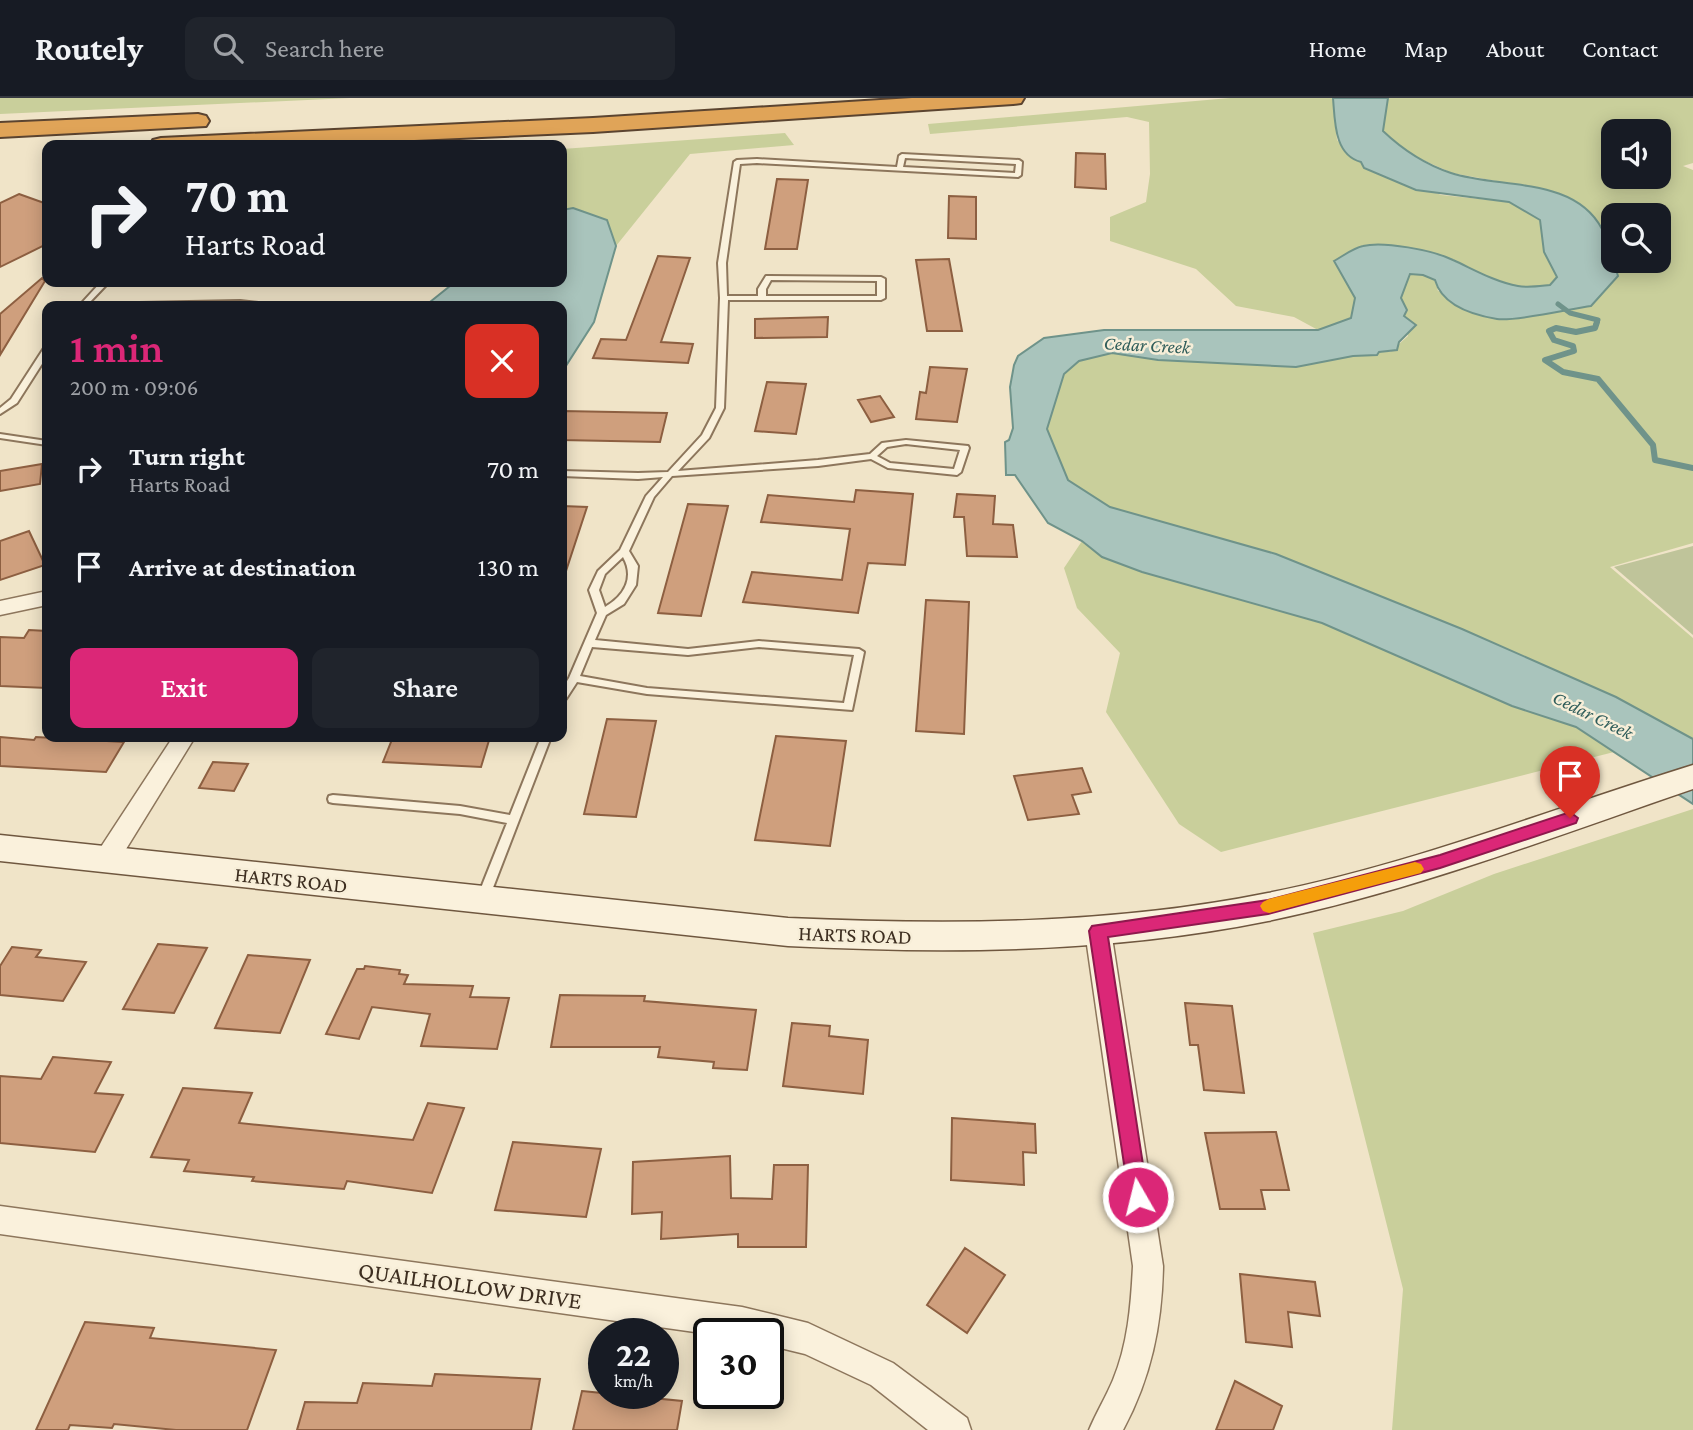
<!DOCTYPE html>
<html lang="en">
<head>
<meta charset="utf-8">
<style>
	:root { --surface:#171b24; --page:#20242c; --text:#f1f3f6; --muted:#9ea1a6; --line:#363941; --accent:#db2777 }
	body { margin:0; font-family:"Crimson Pro",serif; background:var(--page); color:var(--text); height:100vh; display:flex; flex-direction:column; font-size:26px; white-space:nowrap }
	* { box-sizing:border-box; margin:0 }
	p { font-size:23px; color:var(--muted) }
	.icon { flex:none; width:38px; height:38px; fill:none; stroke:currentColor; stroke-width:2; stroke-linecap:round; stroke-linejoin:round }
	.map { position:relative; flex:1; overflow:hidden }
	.details { position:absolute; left:42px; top:203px; width:525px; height:441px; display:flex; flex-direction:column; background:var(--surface); border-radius:14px; box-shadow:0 4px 18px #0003 }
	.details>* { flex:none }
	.guide { position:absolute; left:42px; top:42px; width:525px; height:147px; border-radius:14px; box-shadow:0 4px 18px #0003; background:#171b24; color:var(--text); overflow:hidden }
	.tools { position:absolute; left:1601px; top:21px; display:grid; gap:14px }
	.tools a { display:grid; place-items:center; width:70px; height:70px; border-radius:14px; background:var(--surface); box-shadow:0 4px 18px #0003; font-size:35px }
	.speed { position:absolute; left:588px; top:1220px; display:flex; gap:14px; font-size:35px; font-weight:700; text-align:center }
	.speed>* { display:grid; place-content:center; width:91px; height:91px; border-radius:50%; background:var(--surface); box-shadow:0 4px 18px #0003; line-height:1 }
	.speed small { font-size:18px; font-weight:400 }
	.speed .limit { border:4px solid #111; border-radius:10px; background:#fff; color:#111 }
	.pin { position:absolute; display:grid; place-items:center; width:60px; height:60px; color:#fff; margin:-72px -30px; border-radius:50% 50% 50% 0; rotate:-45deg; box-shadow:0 0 7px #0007 }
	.pin .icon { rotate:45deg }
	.me { position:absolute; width:77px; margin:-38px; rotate:352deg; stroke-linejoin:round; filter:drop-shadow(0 0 5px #0008) }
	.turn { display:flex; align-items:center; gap:24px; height:147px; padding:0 28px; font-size:32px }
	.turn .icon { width:91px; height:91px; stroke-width:2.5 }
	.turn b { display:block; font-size:49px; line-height:60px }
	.round { display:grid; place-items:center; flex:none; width:74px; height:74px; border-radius:14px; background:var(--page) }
	.summary { display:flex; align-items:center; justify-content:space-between; height:119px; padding:0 28px }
	h1 { font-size:42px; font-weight:600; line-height:52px; color:var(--accent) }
	.cta { display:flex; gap:14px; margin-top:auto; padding:14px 28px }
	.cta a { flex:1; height:80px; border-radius:14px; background:var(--accent); color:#fff; font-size:28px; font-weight:600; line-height:80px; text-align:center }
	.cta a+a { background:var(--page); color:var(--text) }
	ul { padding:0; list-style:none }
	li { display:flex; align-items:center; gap:21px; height:98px; padding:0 28px }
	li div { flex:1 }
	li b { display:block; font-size:26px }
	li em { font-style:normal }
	header { display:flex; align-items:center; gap:42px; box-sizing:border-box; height:98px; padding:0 35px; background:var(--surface); border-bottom:2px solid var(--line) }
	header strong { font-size:33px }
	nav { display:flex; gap:38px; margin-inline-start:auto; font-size:24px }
	.search { width:490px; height:63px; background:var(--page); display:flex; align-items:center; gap:18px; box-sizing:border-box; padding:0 24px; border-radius:14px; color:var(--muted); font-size:26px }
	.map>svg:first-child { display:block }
</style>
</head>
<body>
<header>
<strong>Routely</strong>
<div class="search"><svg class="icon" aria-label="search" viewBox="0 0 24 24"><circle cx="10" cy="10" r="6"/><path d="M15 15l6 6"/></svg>Search here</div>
<nav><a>Home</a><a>Map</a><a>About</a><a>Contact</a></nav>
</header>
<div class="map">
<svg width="1693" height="1332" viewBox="0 0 1693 1332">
	<rect width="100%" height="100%" fill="#f0e4c8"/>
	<path fill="#c9cf9b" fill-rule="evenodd" d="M0,0H350L0,16Z
		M1230,0H1333L1337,42L1361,64L1441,97L1509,104L1540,122L1544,154L1557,179L1550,188C1540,188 1528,190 1518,188C1495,184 1473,171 1453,162C1433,152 1383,143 1363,148C1353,150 1343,158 1334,163L1355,200L1351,220L1318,232L1294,219L1236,208L1196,171L1110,143V119L1146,104L1150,76L1149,24L1127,19L930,36L928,26Z
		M1388,0H1693V65L1683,68L1693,72V445L1610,469L1693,540V641L1616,599L1462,531L1276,456L1110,409L1068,383L1047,331L1064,276L1079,263L1112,255L1158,262L1222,264L1377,257L1379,254H1390L1408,238L1404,218L1407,212L1401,200L1409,176L1423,177L1435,182L1438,193L1591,208L1602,130L1576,103L1556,94L1452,75L1405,54L1383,33ZM1614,33H1659V79H1614ZM1614,117H1659V163H1614Z
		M785,35L794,47L690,56L616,148L607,122L573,110L562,112V51Z
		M1082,443L1102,459L1142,474L1322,525L1512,608L1576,629L1614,654L1221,754L1179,726L1106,614L1120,555L1077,510L1064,470Z
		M1693,711V1332H1392L1403,1191L1313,835L1403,813L1494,776Z"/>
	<path fill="#bfc49a" d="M1693,448V537L1614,469Z"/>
	<path fill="#a9c4bc" stroke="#6f938a" stroke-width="2" d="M1333,0H1388L1383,33C1403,52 1424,66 1451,75C1500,91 1574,78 1602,131C1610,145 1613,163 1618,178L1591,208C1570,211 1514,224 1497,221C1473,217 1442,207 1435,182L1423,177L1410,176L1401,200L1407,212L1404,218L1416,227L1399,244L1397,252L1379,254L1377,257L1353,258L1296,269L1158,262L1112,255L1079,263L1064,276L1047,331L1068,382L1110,409L1276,456L1462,531L1616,599L1693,641V706L1576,629L1512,608L1322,525L1142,474L1102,459L1082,443L1048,425L1015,377H1006L1005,344L1009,342L1013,330L1010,289L1014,267L1018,258L1044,240L1104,232H1318L1351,220L1355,200L1334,163C1343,158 1353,150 1363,148C1383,143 1433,152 1453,162C1473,171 1495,184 1518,188C1528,190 1540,188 1550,187L1557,179L1544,154L1540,122L1509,104L1416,92L1364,70L1361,64C1334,57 1335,23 1333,0Z
		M573,110L607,122L616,148L594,224L562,274V208H425L455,184H562V112Z"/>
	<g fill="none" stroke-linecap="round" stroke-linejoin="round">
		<path stroke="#6f938a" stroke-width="5" d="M1558,206L1570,215L1598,222L1596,226"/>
		<path stroke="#6f938a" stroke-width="6" d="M1597,224L1595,230L1576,234L1556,230L1549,233L1554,242L1573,248L1574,253L1545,262L1563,274L1598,281L1653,347L1655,362L1693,370"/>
	</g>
	<path fill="#cf9f7d" stroke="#8d5f41" stroke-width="2" d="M1076,55L1105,56L1106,91L1075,89Z
		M777,81L808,82L797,151H765Z
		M19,96L47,106V146L0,169V105Z
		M949,98L976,99V141L948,140Z
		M658,158L690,160L661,244L693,246L688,265L593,260L601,241L626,242Z
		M949,161L962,233H927L916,162Z
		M42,180L45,183L0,257V216Z
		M828,219L827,239L755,240V221Z
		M930,269L967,271L957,324L916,321L920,294L926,295Z
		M767,284L806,286L796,336L755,333Z
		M880,298L894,319L871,324L858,302Z
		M562,313L667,315L660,344L562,342Z
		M42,366L40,386L0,393V373Z
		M856,392L913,396L905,467L868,465L858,515L743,504L752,474L842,482L850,431L761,424L768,397L854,404Z
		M957,396L995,398L993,426L1013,427L1017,459L967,458L964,419H954Z
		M688,406L728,408L701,518L658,515Z
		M562,408L587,409L566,473H562Z
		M29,433L45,467L0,482V443Z
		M926,502L969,504L964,636L916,633Z
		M29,532L47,533V590L0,588V539L24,540Z
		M607,621L656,623L636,719L584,716Z
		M776,638L846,643L830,748L755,742Z
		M0,639L34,642L36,639L124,644L106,674L0,668Z
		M393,639H490L481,669L383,664Z
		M213,664L248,666L234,693L199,690Z
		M1082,670L1091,694L1072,697L1079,716L1028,722L1014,678Z
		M158,846L207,850L174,915L123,911Z
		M12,849L41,852L36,859L86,864L63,903L0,897V868Z
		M248,857L310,862L280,935L215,930Z
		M365,868L400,872L399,876L408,877L404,886L473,888L470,899L509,900L497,951L421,948L430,916L372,909L359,941L326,936L357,871H364Z
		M560,897L645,898L644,903L756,912L747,972L713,970L714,964L658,959L660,949H551Z
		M1185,905L1232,908L1244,995L1204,992L1198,947H1190Z
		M792,925L830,928L829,938L868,942L863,996L783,988Z
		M53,959L111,964L95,995L123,997L95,1054L0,1045V978L41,981Z
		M183,990L252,995L239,1025L413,1042L428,1005L464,1010L432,1095L347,1083L344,1091L252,1083L254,1079L184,1073L189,1062L151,1059Z
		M952,1020L1035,1026L1036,1055L1023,1054L1024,1087L951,1082Z
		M1276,1034L1289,1092H1261L1265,1111H1220L1205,1035Z
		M513,1044L601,1051L586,1119L495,1112Z
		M730,1058L731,1100L772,1101L774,1067H808L806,1149H738V1136L661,1141L662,1114L632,1116L633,1064Z
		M965,1150L1005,1177L967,1235L927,1207Z
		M1240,1176L1315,1184L1320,1218L1288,1214L1292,1249L1246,1244Z
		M85,1224L154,1230L150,1240L276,1252L247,1332H176L114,1326L112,1330L70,1327L68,1332H36Z
		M435,1276L540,1281L531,1332H297L305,1304L357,1305L363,1285L432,1288Z
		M1235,1283L1282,1308L1273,1332H1216Z
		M582,1293L682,1303L677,1332H573Z"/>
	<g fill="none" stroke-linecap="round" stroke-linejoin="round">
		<g stroke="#8d765c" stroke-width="4">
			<path id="lane" d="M902,56L1019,62L1022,64L1021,77L1018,79L757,65L740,66L726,165L727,198H758V191L766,178H769L881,179L885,181V200L881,202H728L724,310L709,340L678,373L818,362L870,356L882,345L906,342L968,348L969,350L961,374L957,377L888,370L871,361L818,368L672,378L654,399L629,453L638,468L636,487L624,506L606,517L595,542L688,551L759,543L859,551L864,554L852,612L647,596L577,584L566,601L562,602V591L569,580L597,515L589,492L598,473L620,452L646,398L663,379L638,381L562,378V373L638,375L668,374L702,337L716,310L720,200L718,165L734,64L737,62L757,61L897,69L899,58ZM905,60L1016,66L1015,75L903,69ZM771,182L877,183V198H766V191ZM906,346L960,352L954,371L890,365L877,358L887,349ZM623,459C635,480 624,498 605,509L599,492L605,476ZM592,549L688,557L759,549L854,557L844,605L647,590L580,578Z
				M101,184H109L88,206L240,203L268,206L272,208H79Z
				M44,250H47V258L17,305L0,316V310L11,301Z
				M0,336L47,343V347L0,340Z
				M541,639H551L489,800L487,803L483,805L479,803L477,800L507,725L460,716L333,705L329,704L328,701L329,698L333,697L460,708L510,717Z"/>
		</g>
		<g stroke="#8d765c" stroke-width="3">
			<path id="street" d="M47,493V507L0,517V503Z
				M173,639H195L115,769L106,771L97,769L94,762L97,755Z
				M1098,823L1107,826L1111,833L1163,1168C1162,1227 1151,1280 1123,1332H1089C1096,1315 1106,1299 1113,1282C1128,1246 1131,1207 1133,1168L1085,833L1089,826Z
				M0,1108L742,1209L808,1225L893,1265L967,1320L971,1332H928L871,1287L805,1256L768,1247V1236H709L0,1136Z"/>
		</g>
		<g stroke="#6f573f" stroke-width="3">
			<path id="secondary" d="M1693,667V691C1553,739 1413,793 1268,823C1110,855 949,856 788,848L0,763V737L788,820C948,827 1109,827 1268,795C1414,766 1551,711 1693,667Z"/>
		</g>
		<g stroke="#5b4430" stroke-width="4">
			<path id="highway" d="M912,0H1024L1021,5L1013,6L593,34L302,47H150L153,42L161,40L593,20Z
				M198,16L206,18L209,23L206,28L0,39V25Z"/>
		</g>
		<use href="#lane" fill="#faf1dc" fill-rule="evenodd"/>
		<use href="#street" fill="#faf1dc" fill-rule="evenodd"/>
		<use href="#secondary" fill="#faf1dc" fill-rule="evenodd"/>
		<use href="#highway" fill="#e0a458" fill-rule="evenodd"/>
	</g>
	<path fill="#db2777" stroke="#8e194d" stroke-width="2" d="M1570,714L1578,720L1576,725L1440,770L1268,816L1108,839L1148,1099L1145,1106L1138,1108L1130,1106L1089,833L1092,828L1268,802L1440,757Z"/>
	<path fill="#f59e0b" d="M1415,764L1421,766L1424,771L1421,775L1269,815L1263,813L1260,808L1263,804L1269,801Z"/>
	<g text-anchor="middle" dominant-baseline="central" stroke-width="5" stroke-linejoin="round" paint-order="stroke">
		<g font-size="19" font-style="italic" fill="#2f5d5a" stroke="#f7eed8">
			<text transform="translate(1147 247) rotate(3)">Cedar Creek</text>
			<text transform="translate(1593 617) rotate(26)">Cedar Creek</text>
		</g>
		<g font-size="21" fill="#3d2e20" stroke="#f7eed8">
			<text transform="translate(291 782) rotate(6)">HARTS ROAD</text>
			<text transform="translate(855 837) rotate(2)">HARTS ROAD</text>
		</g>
		<g font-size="24" fill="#3d2e20" stroke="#f7eed8">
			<text transform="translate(470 1187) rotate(8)">QUAILHOLLOW DRIVE</text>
		</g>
	</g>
</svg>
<div class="tools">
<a><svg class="icon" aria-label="sound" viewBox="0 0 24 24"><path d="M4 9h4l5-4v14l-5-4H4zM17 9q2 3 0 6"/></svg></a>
<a><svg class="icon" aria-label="search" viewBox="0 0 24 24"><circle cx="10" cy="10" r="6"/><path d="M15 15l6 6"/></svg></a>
</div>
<div class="speed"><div>22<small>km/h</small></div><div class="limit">30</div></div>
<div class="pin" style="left:1570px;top:720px;background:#d93025"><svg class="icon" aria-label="arrive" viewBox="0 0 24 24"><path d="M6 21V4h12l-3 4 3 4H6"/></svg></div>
<svg class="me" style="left:1138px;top:1099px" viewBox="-20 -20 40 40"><circle r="17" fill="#db2777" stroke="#fff" stroke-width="3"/><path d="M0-11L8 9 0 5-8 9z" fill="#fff"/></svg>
<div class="guide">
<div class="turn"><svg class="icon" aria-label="right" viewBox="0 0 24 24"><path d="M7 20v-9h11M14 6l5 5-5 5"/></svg><div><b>70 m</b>Harts Road</div></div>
</div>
<section class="details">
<div class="summary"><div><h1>1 min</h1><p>200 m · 09:06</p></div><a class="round" style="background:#d93025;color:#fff"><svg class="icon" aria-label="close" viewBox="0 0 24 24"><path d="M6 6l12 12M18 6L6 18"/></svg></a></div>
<ul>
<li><svg class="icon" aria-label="right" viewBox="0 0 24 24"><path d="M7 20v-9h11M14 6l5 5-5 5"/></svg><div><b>Turn right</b><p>Harts Road</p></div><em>70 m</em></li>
<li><svg class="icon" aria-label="arrive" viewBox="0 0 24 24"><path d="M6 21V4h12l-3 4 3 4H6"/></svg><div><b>Arrive at destination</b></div><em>130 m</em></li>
</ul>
<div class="cta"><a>Exit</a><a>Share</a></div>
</section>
</div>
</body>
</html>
